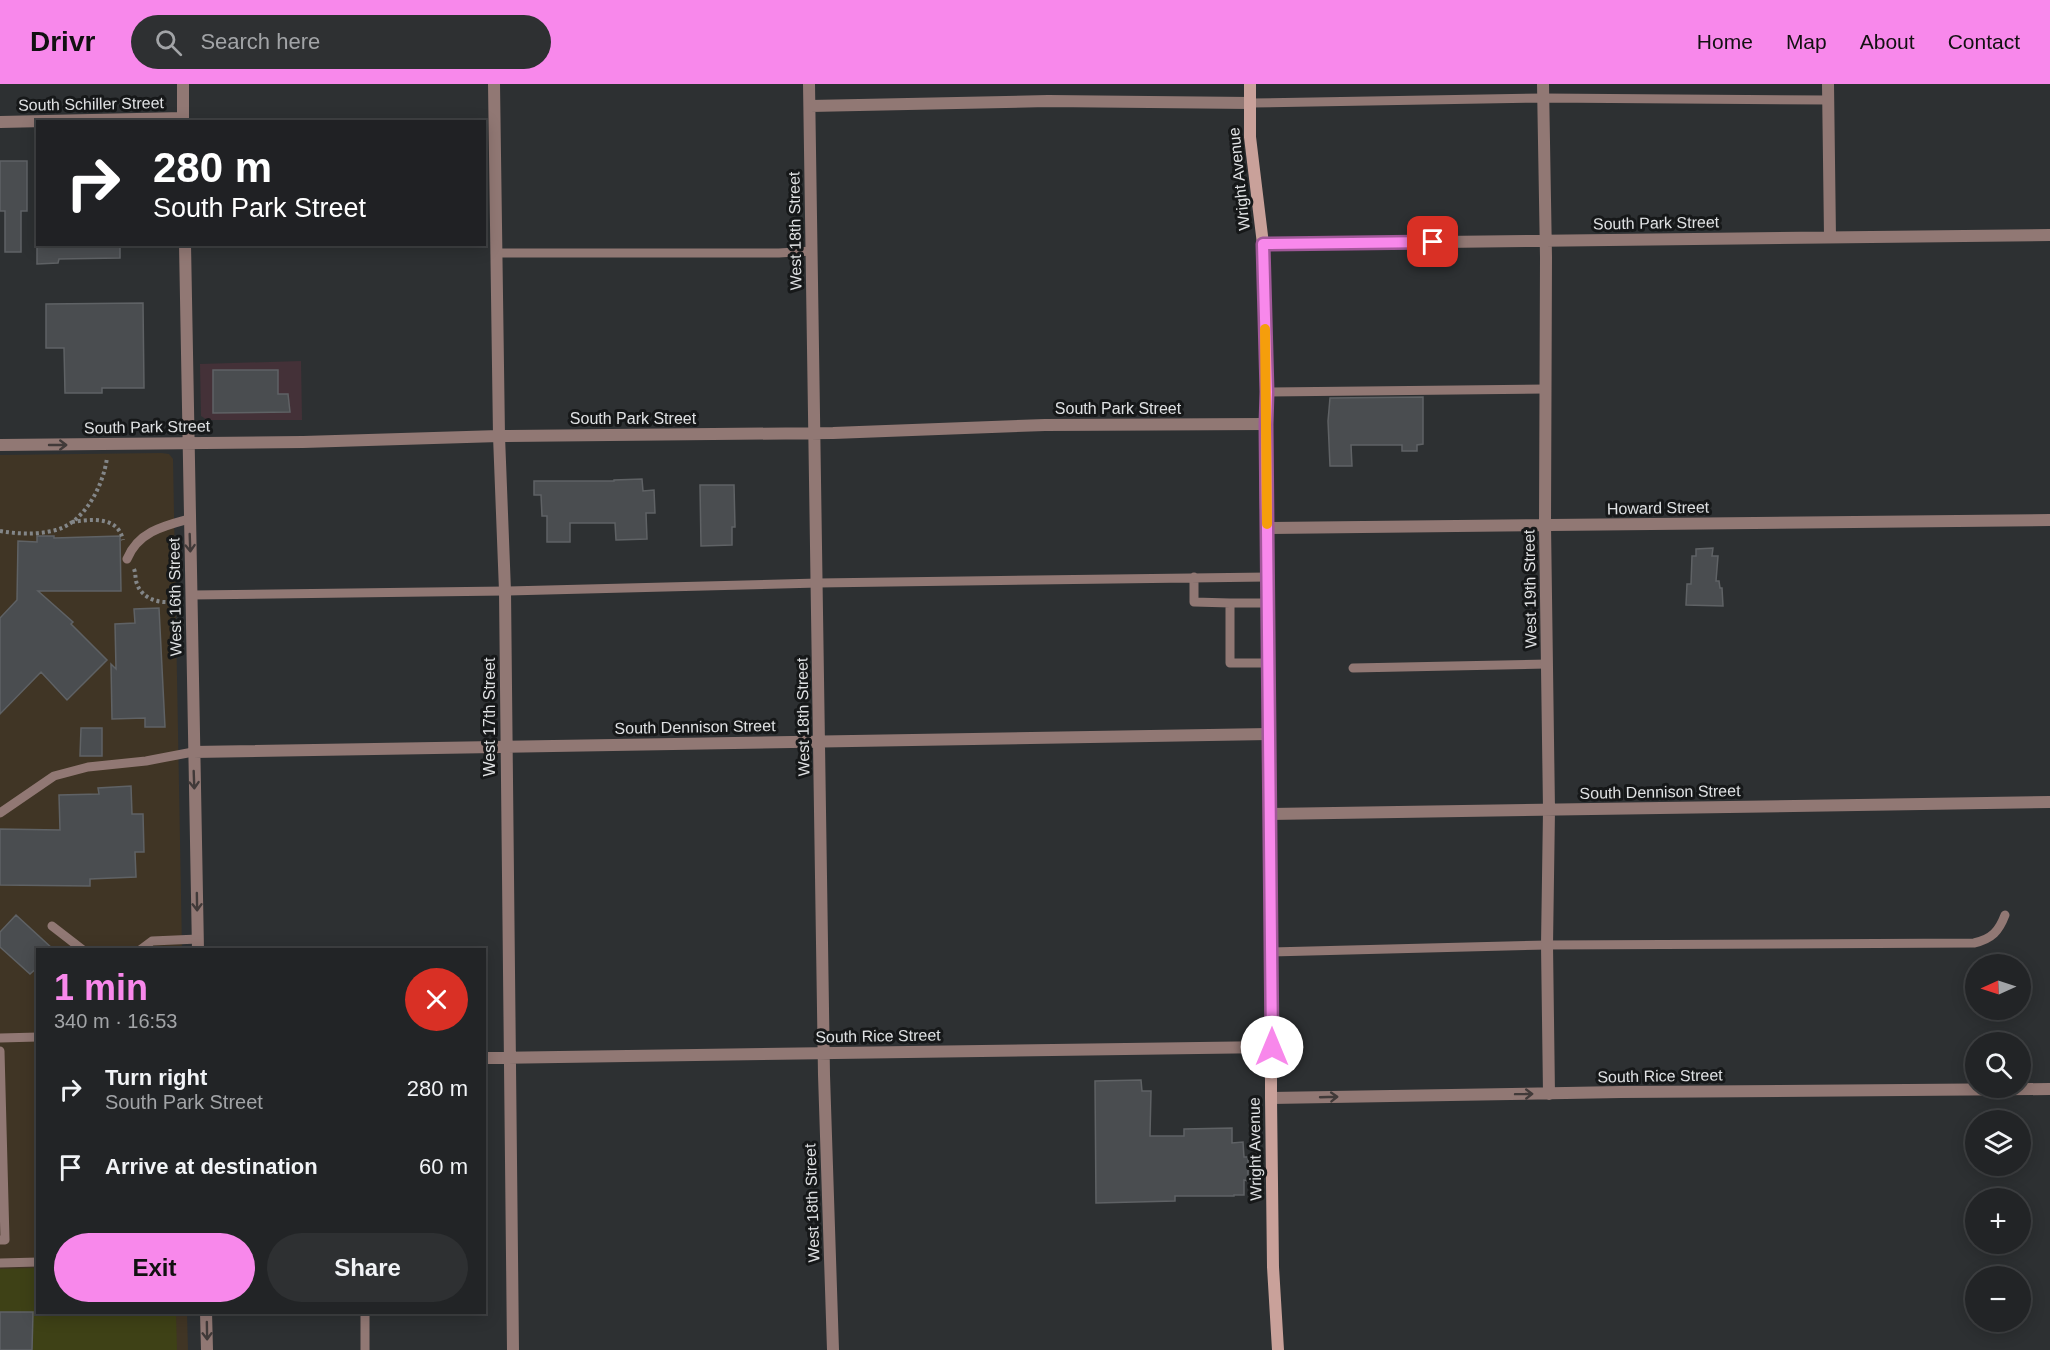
<!DOCTYPE html>
<html lang="en">
<head>
<meta charset="utf-8">
<style>
	:root { --surface:#222426; --page:#2e3032; --text:#f1f3f6; --muted:#a2a4a7; --line:#3f4143; --accent:#f888eb }
	body { margin:0; font-family:Arial,sans-serif; background:var(--page); color:var(--text); height:100vh; display:flex; flex-direction:column; font-size:22px; white-space:nowrap }
	* { box-sizing:border-box; margin:0 }
	p { font-size:20px; color:var(--muted) }
	.icon { flex:none; width:33px; height:33px; fill:none; stroke:currentColor; stroke-width:2; stroke-linecap:round; stroke-linejoin:round }
	.map { position:relative; flex:1; overflow:hidden }
	.panel { position:absolute; left:36px; top:864px; width:450px; height:366px; display:flex; flex-direction:column; background:var(--surface); border-radius:0px; box-shadow:0 3px 15px #0003,0 0 0 2px var(--line) }
	.panel>* { flex:none }
	.guide { position:absolute; left:36px; top:36px; width:450px; height:126px; border-radius:0px; box-shadow:0 3px 15px #0003,0 0 0 2px var(--line); background:#202124; color:#fff; overflow:hidden }
	.needle { width:39px; rotate:267deg }
	.fabs { position:absolute; left:1965px; top:870px; display:grid; gap:12px }
	.fabs a { display:grid; place-items:center; width:66px; height:66px; border-radius:50%; background:var(--surface); box-shadow:0 3px 15px #0003,0 0 0 2px var(--line); font-size:30px }
	.pin { position:absolute; display:grid; place-items:center; width:51px; height:51px; color:#fff; margin:-26px; border-radius:12px; box-shadow:0 3px 9px #0006 }
	.me { position:absolute; width:66px; margin:-33px; rotate:0deg; stroke-linejoin:round; filter:drop-shadow(0 0 4px #0008) }
	.turn { display:flex; align-items:center; gap:21px; height:126px; padding:0 18px; font-size:27px }
	.turn .icon { width:78px; height:78px; stroke-width:2.5 }
	.turn b { display:block; font-size:42px; line-height:51px }
	.round { display:grid; place-items:center; flex:none; width:63px; height:63px; border-radius:32px; background:var(--page) }
	.head { display:flex; align-items:center; justify-content:space-between; height:102px; padding:0 18px }
	h1 { font-size:36px; font-weight:700; line-height:45px; color:var(--accent) }
	.button { display:flex; gap:12px; margin-top:auto; padding:12px 18px }
	.button a { flex:1; height:69px; border-radius:36px; background:var(--accent); color:#111; font-size:24px; font-weight:700; line-height:69px; text-align:center }
	.button a+a { background:var(--page); color:var(--text) }
	ul { padding:0; list-style:none }
	li { display:flex; align-items:center; gap:18px; height:78px; padding:0 18px }
	li div { flex:1 }
	li b { display:block; font-size:22px }
	li em { font-style:normal }
	header { display:flex; align-items:center; gap:36px; box-sizing:border-box; height:84px; padding:0 30px; background:var(--accent); color:#111 }
	header strong { font-size:28px }
	nav { display:flex; gap:33px; margin-inline-start:auto; font-size:21px }
	.search { width:420px; height:54px; background:var(--page); display:flex; align-items:center; gap:15px; box-sizing:border-box; padding:0 21px; border-radius:33px; color:var(--muted); font-size:22px }
	.map>svg:first-child { display:block }
</style>
</head>
<body>
<header>
<strong>Drivr</strong>
<div class="search"><svg class="icon" aria-label="search" viewBox="0 0 24 24"><circle cx="10" cy="10" r="6"/><path d="M15 15l6 6"/></svg>Search here</div>
<nav><a>Home</a><a>Map</a><a>About</a><a>Contact</a></nav>
</header>
<div class="map">
<svg width="2050" height="1266" viewBox="0 0 2050 1266">
	<rect width="100%" height="100%" fill="#2d3032"/>
	<path fill="#443138" d="M301,277L302,336H207L201,332L200,280Z"/>
	<path fill="#403525" d="M161,369L169,370L173,375L182,865L38,866V1228L187,1229L188,1266H0V371Z"/>
	<path fill="#3e4116" d="M37,1184L38,1228L176,1229L177,1266H0V1185Z"/>
	<path fill="#4a4d50" stroke="#5f6265" stroke-width="1.5" d="M0,77H27V127H21V168H5V127H0Z
		M37,160H120V174L59,175L58,179L37,180Z
		M143,219L144,304H102V309H65L64,264H46V220Z
		M213,286H278V310H288L290,328L213,329Z
		M1423,313V360L1417,361V367H1402V361H1351L1352,382H1330L1328,337L1330,314Z
		M642,395L643,407L654,406L655,429H646L647,455L616,456L615,439H570V458H547V432H542L541,411H534V397H614V396Z
		M700,401H734L735,443H732V461L701,462Z
		M37,452H54V454L120,452L121,507H38L73,538L71,540L107,576L67,616L41,588L0,630V534L17,516L18,457L37,458Z
		M1713,464L1712,472H1718L1716,497H1719L1720,504H1722L1723,522L1686,521L1687,500H1691L1692,472H1696V465Z
		M159,524L165,643H145V634L112,635L111,580L116,585L115,540L135,539L134,525Z
		M81,644H102V672H80Z
		M131,702L132,730H143L144,768H135L136,793L90,795V802L0,801V745L60,746L59,711L99,710L98,704Z
		M16,831L54,866H38V883L30,890L0,863V848Z
		M1141,996L1142,1007H1151L1150,1052H1184V1045L1232,1044V1059L1243,1058L1244,1073H1248V1097L1244,1096V1111H1234V1112H1175V1117L1096,1119L1095,997Z
		M0,1228H33L32,1266H0Z"/>
	<g fill="none" stroke-linecap="round" stroke-linejoin="round">
		<path stroke="#838688" stroke-width="4" stroke-dasharray="3 3" stroke-linecap="butt" d="M72,438C91,435 118,432 123,456
			M0,447C18,450 37,451 56,446C85,438 103,402 107,374
			M134,485C136,490 135,495 137,500C142,514 157,519 170,518"/>
		<path stroke="#917874" stroke-width="9" d="M1251,19L1543,14L1828,16
			M497,169H779L812,167
			M1267,308L1545,305
			M127,475C138,448 163,442 189,435
			M1194,493V518L1230,519
			M192,511L505,507L818,499L1268,493
			M1267,519H1230V579H1269
			M1353,584L1547,580
			M0,729L54,692L88,683L146,677L193,668
			M52,842L83,866
			M140,866L152,857L198,855
			M1271,868L1547,861L1974,859C1992,855 1999,847 2005,831
			M0,954L38,953
			M0,967L5,1156H0
			M0,1179L38,1178
			M365,1228V1266"/>
		<path stroke="#917874" stroke-width="12" d="M183,0V38
			M494,0L499,352L505,507L513,1266
			M809,0L824,991L833,1266
			M1543,0L1546,173L1545,441L1549,726L1547,861L1549,1010
			M1828,0L1830,153
			M810,22L1048,17L1251,19
			M0,38L183,34
			M185,160L198,866
			M1263,160L2050,151
			M0,361L303,358L499,352L833,349L1045,341L1265,340
			M1267,444L2050,436
			M193,668L1269,650
			M1270,730L2050,718
			M484,974L1272,963
			M1271,1014L1621,1008L2050,1005
			M206,1228L207,1266"/>
		<path stroke="#c9a19a" stroke-width="12" d="M1250,0V53L1263,160L1267,308L1265,340L1271,868V1014L1273,1183L1278,1266"/>
	</g>
	<defs><path id="oneway-shaft" d="M-6 0H5M1.5-3L5.5 0L1.5 3" fill="none" stroke-width="1.6" stroke-linecap="round" stroke-linejoin="round" transform="scale(1.5)"/></defs>
	<g stroke="#413a39">
		<use href="#oneway-shaft" transform="translate(58 361)"/>
		<use href="#oneway-shaft" transform="translate(190 459) rotate(88)"/>
		<use href="#oneway-shaft" transform="translate(194 696) rotate(88)"/>
		<use href="#oneway-shaft" transform="translate(197 818) rotate(89)"/>
		<use href="#oneway-shaft" transform="translate(1524 1010) rotate(-1)"/>
		<use href="#oneway-shaft" transform="translate(1329 1013) rotate(-2)"/>
		<use href="#oneway-shaft" transform="translate(207 1247) rotate(89)"/>
	</g>
	<g fill="none" stroke-linecap="round" stroke-linejoin="round">
		<g stroke="#a15899" stroke-width="15">
			<path id="route" d="M1272,963L1266,340L1267,308L1263,160L1433,158"/>
		</g>
		<use href="#route" stroke="#f888eb" stroke-width="10"/>
		<path stroke="#f59e0b" stroke-width="10" d="M1265,245L1267,440"/>
	</g>
	<g text-anchor="middle" dominant-baseline="central" stroke-width="6" stroke-linejoin="round" paint-order="stroke">
		<g font-size="16" fill="#dfe1e3" stroke="#161819">
			<text transform="translate(91 20) rotate(-1)">South Schiller Street</text>
			<text transform="translate(1239 95) rotate(-96)">Wright Avenue</text>
			<text transform="translate(1656 139) rotate(-1)">South Park Street</text>
			<text transform="translate(795 147) rotate(-91)">West 18th Street</text>
			<text x="1118" y="324">South Park Street</text>
			<text x="633" y="334">South Park Street</text>
			<text transform="translate(147 343) rotate(-1)">South Park Street</text>
			<text transform="translate(1658 424) rotate(-1)">Howard Street</text>
			<text transform="translate(1530 505) rotate(-91)">West 19th Street</text>
			<text transform="translate(175 513) rotate(-91)">West 16th Street</text>
			<text transform="translate(489 633) rotate(-90)">West 17th Street</text>
			<text transform="translate(803 633) rotate(-91)">West 18th Street</text>
			<text transform="translate(695 643) rotate(-1)">South Dennison Street</text>
			<text transform="translate(1660 708) rotate(-1)">South Dennison Street</text>
			<text transform="translate(878 952) rotate(-1)">South Rice Street</text>
			<text transform="translate(1660 992) rotate(-1)">South Rice Street</text>
			<text transform="translate(1255 1065) rotate(-91)">Wright Avenue</text>
			<text transform="translate(812 1119) rotate(-92)">West 18th Street</text>
		</g>
	</g>
</svg>
<div class="fabs">
<a><svg class="needle" viewBox="-14 -14 28 28"><path d="M0-13l5 13h-10z" fill="#e53935"/><path d="M0 13l5-13h-10z" fill="#a2a4a7"/></svg></a>
<a><svg class="icon" aria-label="search" viewBox="0 0 24 24"><circle cx="10" cy="10" r="6"/><path d="M15 15l6 6"/></svg></a>
<a><svg class="icon" aria-label="layers" viewBox="0 0 24 24"><path d="M12 4l9 5-9 5-9-5zM3 14l9 5 9-5"/></svg></a>
<a>+</a>
<a>−</a>
</div>
<div class="pin" style="left:1433px;top:158px;background:#d93025"><svg class="icon" aria-label="arrive" viewBox="0 0 24 24"><path d="M6 21V4h12l-3 4 3 4H6"/></svg></div>
<svg class="me" style="left:1272px;top:963px" viewBox="-20 -20 40 40"><circle r="19" fill="#fff"/><path d="M0-13L10 11 0 6-10 11z" fill="#f888eb"/></svg>
<div class="guide">
<div class="turn"><svg class="icon" aria-label="right" viewBox="0 0 24 24"><path d="M7 20v-9h11M14 6l5 5-5 5"/></svg><div><b>280 m</b>South Park Street</div></div>
</div>
<section class="panel">
<div class="head"><div><h1>1 min</h1><p>340 m · 16:53</p></div><a class="round" style="background:#d93025;color:#fff"><svg class="icon" aria-label="close" viewBox="0 0 24 24"><path d="M6 6l12 12M18 6L6 18"/></svg></a></div>
<ul>
<li><svg class="icon" aria-label="right" viewBox="0 0 24 24"><path d="M7 20v-9h11M14 6l5 5-5 5"/></svg><div><b>Turn right</b><p>South Park Street</p></div><em>280 m</em></li>
<li><svg class="icon" aria-label="arrive" viewBox="0 0 24 24"><path d="M6 21V4h12l-3 4 3 4H6"/></svg><div><b>Arrive at destination</b></div><em>60 m</em></li>
</ul>
<div class="button"><a>Exit</a><a>Share</a></div>
</section>
</div>
</body>
</html>
